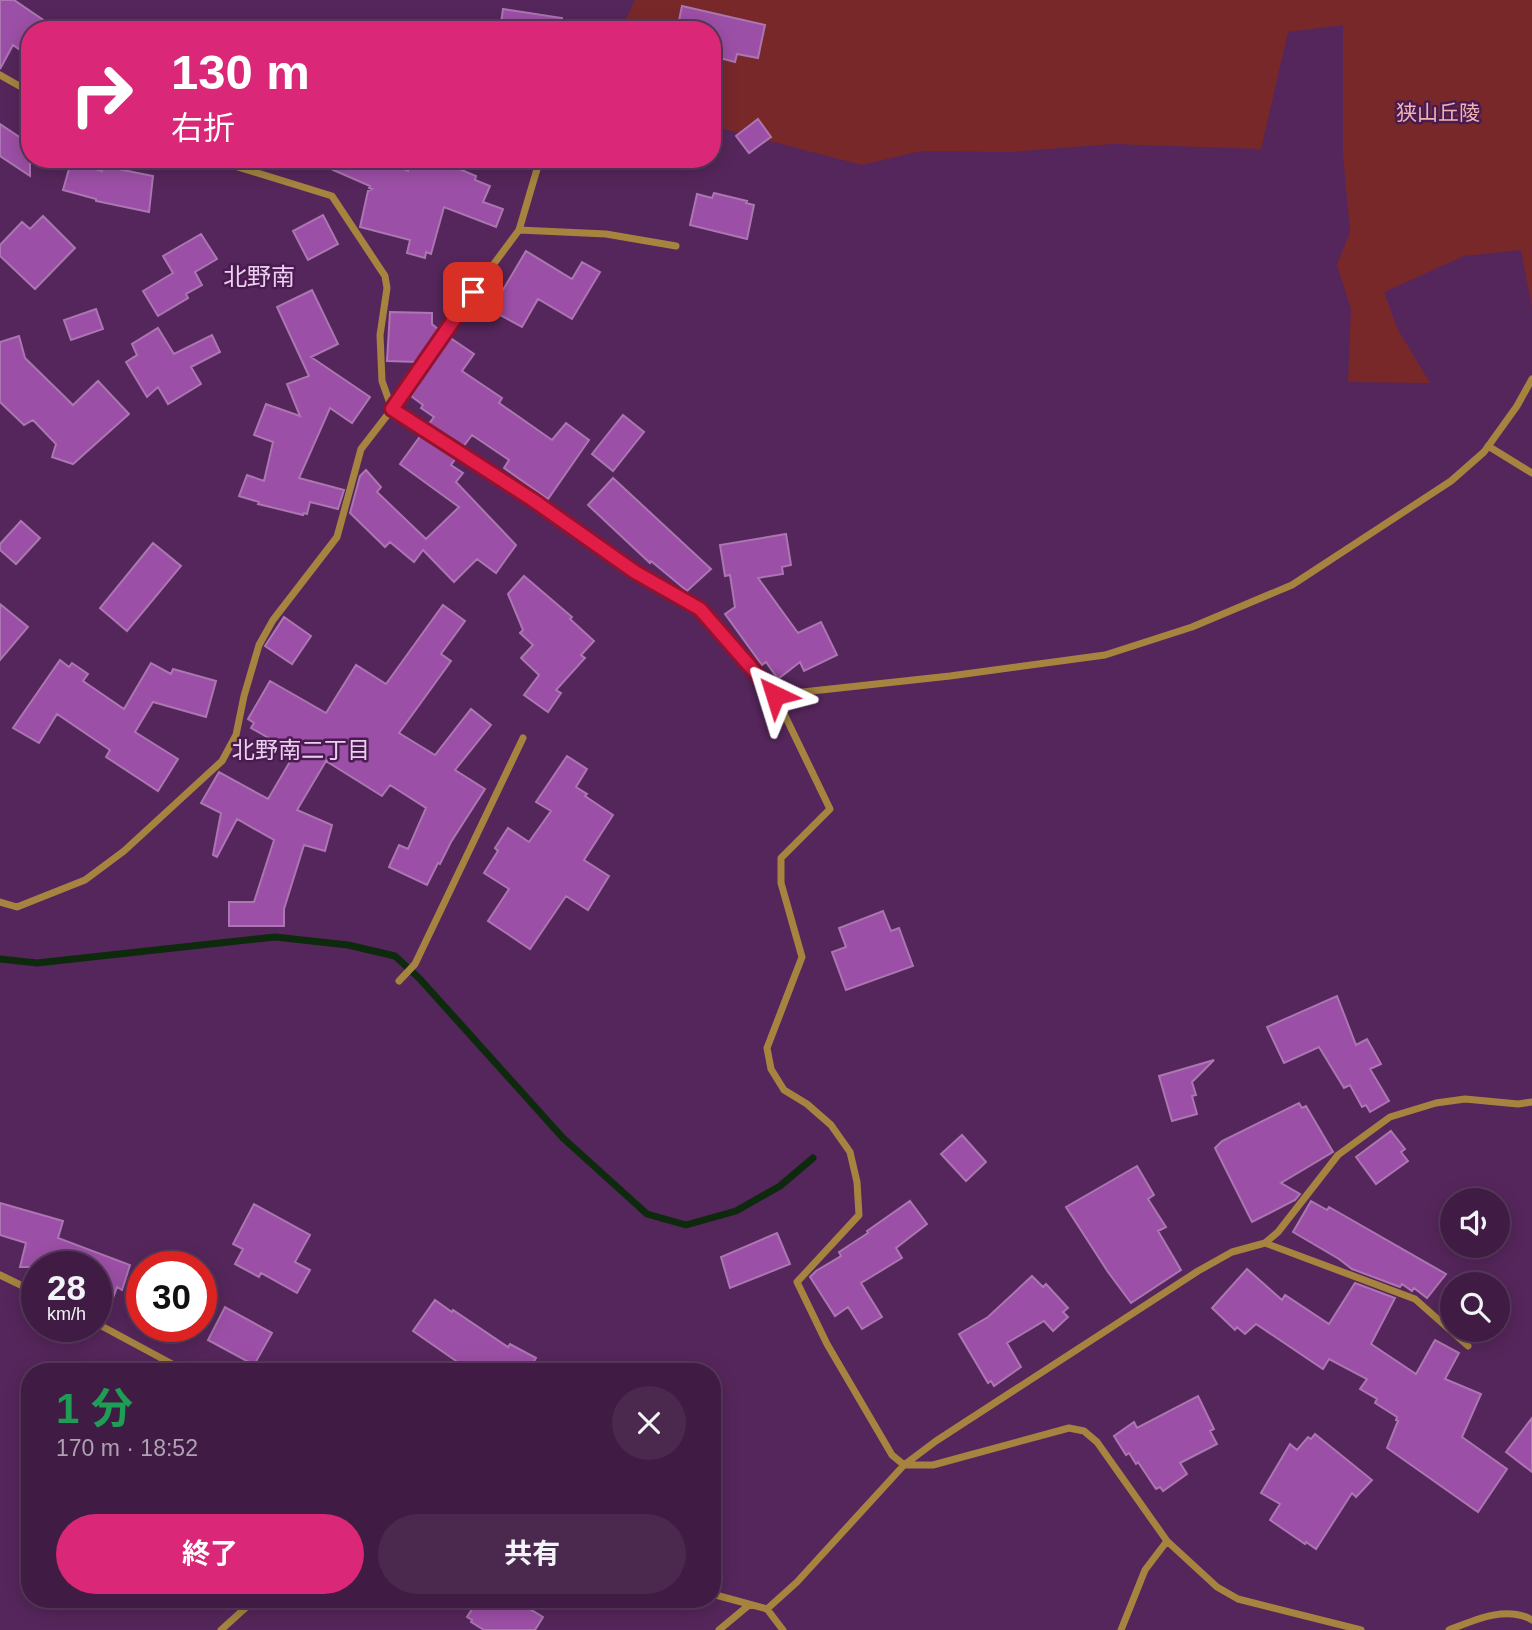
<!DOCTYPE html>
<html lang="ja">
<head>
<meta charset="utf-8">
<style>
	:root { --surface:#401c44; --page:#4b294f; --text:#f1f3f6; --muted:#aea1b2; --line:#593a5d; --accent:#db2777 }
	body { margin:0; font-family:Helvetica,"Noto Sans JP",sans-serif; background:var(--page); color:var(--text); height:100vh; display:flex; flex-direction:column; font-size:26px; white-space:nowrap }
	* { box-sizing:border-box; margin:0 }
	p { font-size:23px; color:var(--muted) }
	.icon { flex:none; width:38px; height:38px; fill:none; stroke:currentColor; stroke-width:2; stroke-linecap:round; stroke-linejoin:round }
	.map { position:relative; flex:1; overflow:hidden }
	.drawer { position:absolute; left:21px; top:1363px; width:700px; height:245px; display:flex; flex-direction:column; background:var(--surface); border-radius:28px; box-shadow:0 4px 18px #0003,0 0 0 2px var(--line) }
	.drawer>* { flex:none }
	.guide { position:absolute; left:21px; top:21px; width:700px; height:147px; border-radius:28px; box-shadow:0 4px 18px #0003,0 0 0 2px var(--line); background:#db2777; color:#fff; overflow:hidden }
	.buttons { position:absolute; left:1440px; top:1188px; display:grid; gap:14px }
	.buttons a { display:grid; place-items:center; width:70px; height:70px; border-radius:50%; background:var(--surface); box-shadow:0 4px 18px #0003,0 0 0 2px var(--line); font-size:35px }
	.speed { position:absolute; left:21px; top:1251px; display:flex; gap:14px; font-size:35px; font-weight:700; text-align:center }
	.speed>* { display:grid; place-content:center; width:91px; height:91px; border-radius:50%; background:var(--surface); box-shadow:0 4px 18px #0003,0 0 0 2px var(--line); line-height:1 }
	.speed small { font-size:18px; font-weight:400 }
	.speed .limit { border:10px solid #d22; background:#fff; color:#111 }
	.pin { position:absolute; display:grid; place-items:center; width:60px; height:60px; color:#fff; margin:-30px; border-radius:14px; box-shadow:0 4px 10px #0006 }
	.me { position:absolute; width:77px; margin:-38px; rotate:319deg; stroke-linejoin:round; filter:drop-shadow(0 0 5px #0008) }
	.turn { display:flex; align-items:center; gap:24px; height:147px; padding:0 35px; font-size:32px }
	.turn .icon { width:91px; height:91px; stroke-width:2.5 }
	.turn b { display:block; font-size:49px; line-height:60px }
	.round { display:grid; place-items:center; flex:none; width:74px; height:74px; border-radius:37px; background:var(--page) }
	.head { display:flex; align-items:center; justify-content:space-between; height:119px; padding:0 35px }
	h1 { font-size:42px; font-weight:700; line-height:52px; color:#1e9e55 }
	.button { display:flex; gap:14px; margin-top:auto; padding:14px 35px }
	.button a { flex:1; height:80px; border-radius:42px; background:var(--accent); color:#fff; font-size:28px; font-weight:700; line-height:80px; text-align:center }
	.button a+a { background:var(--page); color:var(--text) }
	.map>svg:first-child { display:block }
</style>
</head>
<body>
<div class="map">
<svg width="1532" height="1630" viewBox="0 0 1532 1630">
	<rect width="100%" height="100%" fill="#55265b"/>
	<path fill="#79282a" d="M635,0H1532V307L1521,250L1464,256L1384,292L1397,328L1430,383L1348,382L1351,309L1337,265L1350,232L1343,153V25L1288,32L1261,149L1113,144L1010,152L921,151L862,165L712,126V30H621Z"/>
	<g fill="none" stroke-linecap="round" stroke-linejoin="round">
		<path stroke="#0e2a0d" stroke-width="7" d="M0,959L37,963L275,937L348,945L395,956L419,978L563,1138L647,1214L686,1225L736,1211L780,1186L813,1158"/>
	</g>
	<path fill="#9c4fa6" stroke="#ab76b1" stroke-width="2" d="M0,0H14L58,30H30V57L13,45L0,69Z
		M682,6L765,25L758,58L737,54L735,62L712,56V30H677Z
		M503,9L562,18V30H500Z
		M758,119L771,137L749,153L736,136Z
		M0,124L30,144V176L0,156Z
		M308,159H380L408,171L412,159H436L476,176L475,180L490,186L483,202L503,209L496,227L444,207L431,254L426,252L425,258L407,253L410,240L360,227L368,191L372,189L369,188L370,186Z
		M71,162L102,171L103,166L153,176L149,212L96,201V199L63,190Z
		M714,193L747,201L746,203L754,205L747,239L690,225L697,194L712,198Z
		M323,215L338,244L308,260L293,231Z
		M43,216L75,248L35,289L0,256V245L22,222L30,229Z
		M201,234L217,259L195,272L202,285L186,294L188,298L158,316L143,291L173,273L163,256Z
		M526,251L572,279L582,262L600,272L572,319L538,299L522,327L491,310Z
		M312,290L338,344L311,357L370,397L352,423L330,408L299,478L344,490L338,509L310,502L307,514L304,513L303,515L258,504L259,502L239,496L247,475L264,481L273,442L254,435L266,404L300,416L287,384L309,376L277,307Z
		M96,309L103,329L71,340L64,320Z
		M390,312L432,313V324L439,330L417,362L387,361Z
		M158,328L174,354L212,335L220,352L191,367L201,384L168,404L158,387L147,397L126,362L137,355L132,344Z
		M19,336L25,358L73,405L98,381L129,414L73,464L52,457L56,444L33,420L24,425L0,402V342Z
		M449,337L474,354L462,371L502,398L499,403L552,440L566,423L589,440L548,499L504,468L509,460L472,435L463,447L428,425L434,417L421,408L423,405L411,396Z
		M623,415L644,432L613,471L592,454Z
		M421,435L456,458L451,465L463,473L456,482L516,545L496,573L477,559L454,582L423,550L414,562L390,542L385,547L350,513L360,476L366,470L381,487L377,492L426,539L459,507L400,464Z
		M613,478L711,569L687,591L651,561L650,563L588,505Z
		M21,521L40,538L16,564L0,550V544Z
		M786,534L791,565L782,567L783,574L758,578L798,633L821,622L837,655L804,671L800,662L778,679L766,662L762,665L725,614L735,607L730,575L725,576L720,545Z
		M153,543L181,566L127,631L100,608Z
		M524,576L572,617L570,619L594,641L581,655L585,658L556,690L561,693L548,712L524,695L539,675L521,658L533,645L520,633L523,630L508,594Z
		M0,604L28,627L0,660Z
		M443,605L465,621L441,654L451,661L399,733L435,755L471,709L491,725L455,770L485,789L451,842L440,864L438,863L427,885L389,867L399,845L408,849L426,808L390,785L382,796L326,761L297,810L332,825L325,851L304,845L284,909V926H229V902H254L274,840L237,819L217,857L213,855L221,813L201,803L219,772L268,799L295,753L251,728L254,723L248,719L270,681L326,713L356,665L386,684Z
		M284,617L311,636L292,664L265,646Z
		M60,660L69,667L72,663L88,674L83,681L124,709L151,663L171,674L173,669L216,681L206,717L153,702L135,732L178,759L158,791L106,757L110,750L57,714L39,743L13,728Z
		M567,756L587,769L576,787L587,794L585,796L613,815L584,860L609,876L588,910L566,896L530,949L488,921L509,889L484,873L498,851L495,848L508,828L529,842L551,811L536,802Z
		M883,911L891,931L899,928L913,966L846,990L832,952L846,947L839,928Z
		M1337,996L1356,1045L1367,1039L1381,1064L1370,1069L1389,1101L1370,1112L1366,1105L1362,1107L1350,1085L1344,1088L1319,1047L1284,1063L1267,1027Z
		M1214,1060L1192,1082L1196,1095L1192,1096L1197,1114L1172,1121L1159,1076Z
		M1299,1103L1302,1108L1306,1106L1333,1152L1281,1183L1300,1194L1295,1200L1252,1222L1215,1148L1222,1141Z
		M1391,1131L1405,1149L1401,1152L1408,1161L1376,1184L1356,1157Z
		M962,1135L986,1162L966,1181L941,1154Z
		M1137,1166L1154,1195L1148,1199L1166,1227L1158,1231L1181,1270L1131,1303L1108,1272L1066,1207Z
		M910,1201L927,1224L896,1248L902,1258L861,1283L882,1317L862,1329L848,1307L835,1316L810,1277L816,1271L841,1256L839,1252L868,1233L867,1231Z
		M1311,1201L1327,1210L1329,1207L1446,1274L1427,1298L1414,1288L1412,1291L1402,1284L1400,1287L1352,1269L1339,1259L1293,1232Z
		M0,1203L63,1221L58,1238L130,1265L122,1290L117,1287L113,1298L96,1292V1267H20L26,1243L0,1235Z
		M254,1204L310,1235L295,1262L310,1270L297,1293L261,1273L259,1277L235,1264L243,1249L233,1244Z
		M777,1233L790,1264L730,1288L721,1257Z
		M1247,1269L1282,1300L1285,1295L1329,1324L1355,1283L1395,1298L1371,1344L1416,1374L1435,1340L1459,1353L1445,1379L1481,1394L1462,1437L1507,1469L1478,1512L1387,1448L1398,1421L1396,1420L1397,1417L1375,1403L1377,1399L1360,1389L1367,1379L1329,1359L1323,1369L1256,1324L1245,1334L1237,1327L1235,1330L1212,1308Z
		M1032,1276L1043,1287L1046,1284L1068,1308L1063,1312L1068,1317L1053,1331L1044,1321L1007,1343L1021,1367L994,1386L991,1381L988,1383L959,1334L988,1317Z
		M435,1300L452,1312L453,1310L508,1347L510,1344L536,1358L528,1372H472L413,1331Z
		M225,1307L272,1333L254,1365L208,1340Z
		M1198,1396L1214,1429L1210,1431L1217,1444L1180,1463L1187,1474L1163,1491L1160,1487L1156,1489L1138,1462L1136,1464L1129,1453L1126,1455L1114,1436L1134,1422L1137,1428Z
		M1532,1418V1472L1506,1452Z
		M1315,1434L1372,1480L1356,1497L1352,1493L1316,1549L1306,1542L1305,1544L1270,1520L1280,1504L1261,1493L1290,1444L1297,1450L1308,1437L1311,1439Z
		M478,1600H515L543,1617L535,1630H484L471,1622L472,1620L467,1617Z"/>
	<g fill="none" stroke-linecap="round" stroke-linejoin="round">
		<path stroke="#a68440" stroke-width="7" d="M0,75L30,92
			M212,159L332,196L385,276L387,288L380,335L382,381L392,409L533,500L635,572L700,609L775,695L830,809L781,858V883L802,957L767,1048L771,1069L784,1090L807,1104L831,1125L850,1152L857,1182L859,1215L797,1282L827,1344L892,1455L904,1465H933L1069,1428L1084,1431L1097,1442L1167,1541L1217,1587L1238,1599L1361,1630
			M519,230L606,234L676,246
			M1488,446L1532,473
			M775,695L950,676L1105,655L1192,627L1292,585L1451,481L1484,452L1517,406L1532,379
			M0,902L17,907L85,880L124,851L222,761L236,735L244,696L259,645L273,620L337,537L361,449L392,409L473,292L519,230L540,159
			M399,981L415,964L523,738
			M1265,1243L1415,1299L1468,1346
			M0,1275L37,1293
			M96,1323L187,1372
			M712,1594L767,1609L783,1630
			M767,1609L797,1582L904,1465L936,1441L1198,1271L1232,1252L1265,1243L1278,1232L1338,1155L1390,1117L1436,1103L1465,1099L1518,1104L1532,1102
			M221,1630L254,1600
			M719,1630L749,1605
			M1121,1630L1145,1570L1167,1541
			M1449,1630C1474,1620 1507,1605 1532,1620"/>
	</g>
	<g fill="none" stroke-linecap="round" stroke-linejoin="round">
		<g stroke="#92132f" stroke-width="18">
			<path id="route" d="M473,292L392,409L533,500L635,572L700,609L775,695"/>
		</g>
		<use href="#route" stroke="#e11d48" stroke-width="12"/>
	</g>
	<g text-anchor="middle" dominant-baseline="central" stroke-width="5" stroke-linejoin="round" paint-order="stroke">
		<g font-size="21" fill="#f1b3af" stroke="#4a1b50">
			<text x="1438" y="112">狭山丘陵</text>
		</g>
		<g font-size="23" fill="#ebcfee" stroke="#4a1b50">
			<text x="301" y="750">北野南二丁目</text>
		</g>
		<g font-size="24" fill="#ebcfee" stroke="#4a1b50">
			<text x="259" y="276">北野南</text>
		</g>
	</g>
</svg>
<div class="buttons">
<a><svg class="icon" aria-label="sound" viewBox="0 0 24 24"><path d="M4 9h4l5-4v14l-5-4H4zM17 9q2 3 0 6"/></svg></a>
<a><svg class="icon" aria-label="search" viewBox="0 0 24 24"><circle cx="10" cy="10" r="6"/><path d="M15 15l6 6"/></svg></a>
</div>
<div class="speed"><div>28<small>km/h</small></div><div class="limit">30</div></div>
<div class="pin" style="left:473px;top:292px;background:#d93025"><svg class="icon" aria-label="arrive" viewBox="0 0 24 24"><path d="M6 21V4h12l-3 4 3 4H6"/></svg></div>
<svg class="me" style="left:775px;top:695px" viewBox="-20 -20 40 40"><path d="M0-17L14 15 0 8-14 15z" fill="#e11d48" stroke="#fff" stroke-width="4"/></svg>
<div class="guide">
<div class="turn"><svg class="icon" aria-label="right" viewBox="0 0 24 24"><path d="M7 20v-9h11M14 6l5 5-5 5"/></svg><div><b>130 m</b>右折</div></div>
</div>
<section class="drawer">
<div class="head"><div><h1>1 分</h1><p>170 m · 18:52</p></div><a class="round"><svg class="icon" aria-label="close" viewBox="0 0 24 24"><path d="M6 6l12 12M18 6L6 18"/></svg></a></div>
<div class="button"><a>終了</a><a>共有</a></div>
</section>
</div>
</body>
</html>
